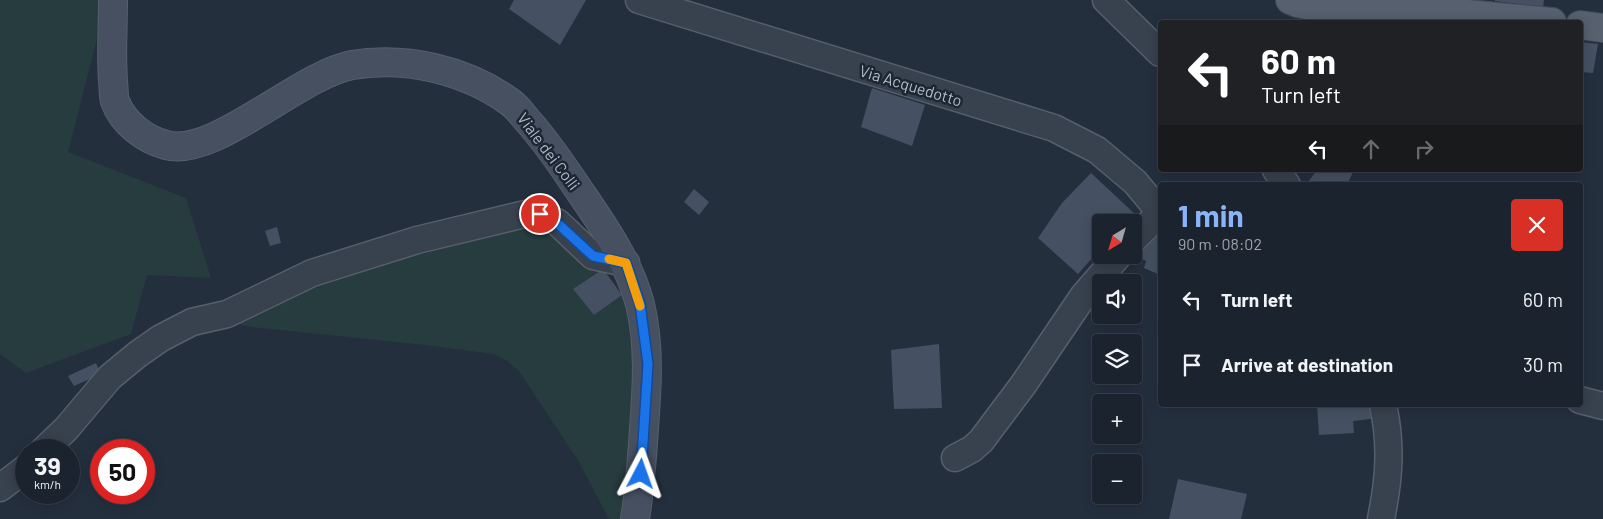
<!DOCTYPE html>
<html lang="en">
<head>
<meta charset="utf-8">
<style>
	:root { --surface:#1b232e; --page:#282f3a; --text:#f1f3f6; --muted:#a0a4aa; --line:#39404a; --accent:#8ab4f8 }
	body { margin:0; font-family:Barlow,sans-serif; background:var(--page); color:var(--text); height:100vh; display:flex; flex-direction:column; font-size:19px; white-space:nowrap }
	* { box-sizing:border-box; margin:0 }
	p { font-size:16px; color:var(--muted) }
	.icon { flex:none; width:28px; height:28px; fill:none; stroke:currentColor; stroke-width:2; stroke-linecap:round; stroke-linejoin:round }
	.map { position:relative; flex:1; overflow:hidden }
	.side { position:absolute; left:1158px; top:182px; width:425px; height:225px; display:flex; flex-direction:column; background:var(--surface); border-radius:5px; box-shadow:0 2px 12px #0003,0 0 0 1px var(--line) }
	.side>* { flex:none }
	.hud { position:absolute; left:1158px; top:20px; width:425px; height:152px; border-radius:5px; box-shadow:0 2px 12px #0003,0 0 0 1px var(--line); background:#202124; color:#fff; overflow:hidden }
	.needle { width:32px; rotate:217deg }
	.tools { position:absolute; left:1092px; top:214px; display:grid; gap:10px }
	.tools a { display:grid; place-items:center; width:50px; height:50px; border-radius:5px; background:var(--surface); box-shadow:0 2px 12px #0003,0 0 0 1px var(--line); font-size:25px }
	.speed { position:absolute; left:15px; top:439px; display:flex; gap:10px; font-size:25px; font-weight:700; text-align:center }
	.speed>* { display:grid; place-content:center; width:65px; height:65px; border-radius:50%; background:var(--surface); box-shadow:0 2px 12px #0003,0 0 0 1px var(--line); line-height:1 }
	.speed small { font-size:12px; font-weight:400 }
	.speed .limit { border:8px solid #d22; background:#fff; color:#111 }
	.pin { position:absolute; display:grid; place-items:center; width:42px; height:42px; color:#fff; margin:-21px; border:2px solid #fff; border-radius:50%; box-shadow:0 1px 5px #0007 }
	.me { position:absolute; width:55px; margin:-28px; rotate:4deg; stroke-linejoin:round; filter:drop-shadow(0 0 4px #0008) }
	.turn { display:flex; align-items:center; gap:18px; height:105px; padding:0 20px; font-size:22px }
	.turn .icon { width:65px; height:65px; stroke-width:2.5 }
	.turn b { display:block; font-size:35px; line-height:42px }
	.lanes { display:flex; align-items:center; height:48px; padding:0 20px; background:#0003; justify-content:center; gap:25px; direction:ltr }
	.lanes .off { opacity:.35 }
	.round { display:grid; place-items:center; flex:none; width:52px; height:52px; border-radius:5px; background:var(--page) }
	.overview { display:flex; align-items:center; justify-content:space-between; height:85px; padding:0 20px }
	h1 { font-size:30px; font-weight:700; line-height:38px; color:var(--accent) }
	ul { padding:0; list-style:none }
	li { display:flex; align-items:center; gap:15px; height:65px; padding:0 20px }
	li div { flex:1 }
	li b { display:block; font-size:19px }
	li em { font-style:normal }
	.map>svg:first-child { display:block }
</style>
</head>
<body>
<div class="map">
<svg width="1603" height="519" viewBox="0 0 1603 519">
	<rect width="100%" height="100%" fill="#242f3e"/>
	<path fill="#263c3f" d="M0,0H107L68,152L186,198L211,278L147,275L131,334L26,373L0,354Z
		M535,218L575,247L598,272L574,289L594,315L622,295L632,334L636,372L629,461L621,519H609L579,462L519,371L506,360L494,354L425,345L252,327L237,324L296,284Z"/>
	<path fill="#455162" d="M514,0H586L560,45L509,9Z
		M1495,0H1544L1543,7L1495,1Z
		M1580,42L1598,44L1593,73L1580,72Z
		M872,88L925,105L912,146L861,127Z
		M1317,170H1354L1347,185H1310L1308,182Z
		M1091,173L1136,215L1128,222H1101V248L1078,274L1038,238L1062,203Z
		M694,189L709,202L699,215L684,202Z
		M277,227L281,243L270,246L265,231Z
		M1134,229L1160,231V275L1144,268L1146,261L1134,255Z
		M603,269L622,295L594,315L573,289Z
		M939,344L942,408L894,409L891,350Z
		M96,363L101,374L74,386L68,376Z
		M1317,405H1375L1379,418L1353,421L1354,433L1319,435Z
		M1178,479L1247,494L1241,519H1169Z"/>
	<g fill="none" stroke-linecap="round" stroke-linejoin="round">
		<g stroke="#565f6c" stroke-width="29">
			<path id="street" d="M639,0L1054,128L1097,150L1135,182L1160,212
				M1106,0L1160,53
				M1276,170L1287,185
				M1134,239L1160,213
				M1580,400L1603,406
				M44,450L66,429L110,377L138,354L161,338L192,322L227,314L312,273L417,240L525,214H540L557,222L593,256L626,263
				M955,458L972,449L981,441L1023,385L1084,295L1119,255
				M0,488L26,468
				M1381,519C1389,480 1392,445 1383,405"/>
		</g>
		<g stroke="#565f6c" stroke-width="30">
			<path id="secondary" d="M113,0C113,27 111,54 113,81C114,87 113,95 115,101C123,123 144,139 166,145C213,159 299,75 352,65C406,56 466,70 510,102C517,107 522,114 527,120C548,143 564,168 581,193C605,228 629,263 640,304C650,345 647,387 644,429C642,459 640,489 635,519"/>
		</g>
		<g stroke="#414a57" stroke-width="30">
			<path id="primary" d="M1290,0L1297,3L1350,13L1447,12L1552,22
				M1580,25L1603,28"/>
		</g>
		<use href="#street" stroke="#38414e" stroke-width="26"/>
		<use href="#secondary" stroke="#465061" stroke-width="28"/>
		<use href="#primary" stroke="#56606e" stroke-width="28"/>
	</g>
	<g fill="none" stroke-linecap="round" stroke-linejoin="round">
		<g stroke="#114b97" stroke-width="12">
			<path id="route" d="M540,214L556,222L593,256L626,263L640,304L648,364L641,474"/>
		</g>
		<use href="#route" stroke="#1a73e8" stroke-width="9"/>
		<path stroke="#f59e0b" stroke-width="9" d="M609,259L626,263L640,306"/>
	</g>
	<g text-anchor="middle" dominant-baseline="central" stroke-width="5" stroke-linejoin="round" paint-order="stroke">
		<g font-size="16" fill="#b4bcc9" stroke="#1d2633">
			<text transform="translate(911 85) rotate(17)">Via Acquedotto</text>
			<text transform="translate(549 151) rotate(53)">Viale dei Colli</text>
		</g>
	</g>
</svg>
<div class="tools">
<a><svg class="needle" viewBox="-14 -14 28 28"><path d="M0-13l5 13h-10z" fill="#e53935"/><path d="M0 13l5-13h-10z" fill="#a0a4aa"/></svg></a>
<a><svg class="icon" aria-label="sound" viewBox="0 0 24 24"><path d="M4 9h4l5-4v14l-5-4H4zM17 9q2 3 0 6"/></svg></a>
<a><svg class="icon" aria-label="layers" viewBox="0 0 24 24"><path d="M12 4l9 5-9 5-9-5zM3 14l9 5 9-5"/></svg></a>
<a>+</a>
<a>−</a>
</div>
<div class="speed"><div>39<small>km/h</small></div><div class="limit">50</div></div>
<div class="pin" style="left:540px;top:214px;background:#d93025"><svg class="icon" aria-label="arrive" viewBox="0 0 24 24"><path d="M6 21V4h12l-3 4 3 4H6"/></svg></div>
<svg class="me" style="left:641px;top:474px" viewBox="-20 -20 40 40"><path d="M0-17L14 15 0 8-14 15z" fill="#1a73e8" stroke="#fff" stroke-width="4"/></svg>
<div class="hud">
<div class="turn"><svg class="icon" aria-label="left" viewBox="0 0 24 24"><path d="M17 20v-9H6M10 6l-5 5 5 5"/></svg><div><b>60 m</b>Turn left</div></div>
<div class="lanes"><svg class="icon" aria-label="left" viewBox="0 0 24 24"><path d="M17 20v-9H6M10 6l-5 5 5 5"/></svg><svg class="icon off" aria-label="ahead" viewBox="0 0 24 24"><path d="M12 20V5M6 11l6-6 6 6"/></svg><svg class="icon off" aria-label="right" viewBox="0 0 24 24"><path d="M7 20v-9h11M14 6l5 5-5 5"/></svg></div>
</div>
<section class="side">
<div class="overview"><div><h1>1 min</h1><p>90 m · 08:02</p></div><a class="round" style="background:#d93025;color:#fff"><svg class="icon" aria-label="close" viewBox="0 0 24 24"><path d="M6 6l12 12M18 6L6 18"/></svg></a></div>
<ul>
<li><svg class="icon" aria-label="left" viewBox="0 0 24 24"><path d="M17 20v-9H6M10 6l-5 5 5 5"/></svg><div><b>Turn left</b></div><em>60 m</em></li>
<li><svg class="icon" aria-label="arrive" viewBox="0 0 24 24"><path d="M6 21V4h12l-3 4 3 4H6"/></svg><div><b>Arrive at destination</b></div><em>30 m</em></li>
</ul>
</section>
</div>
</body>
</html>
